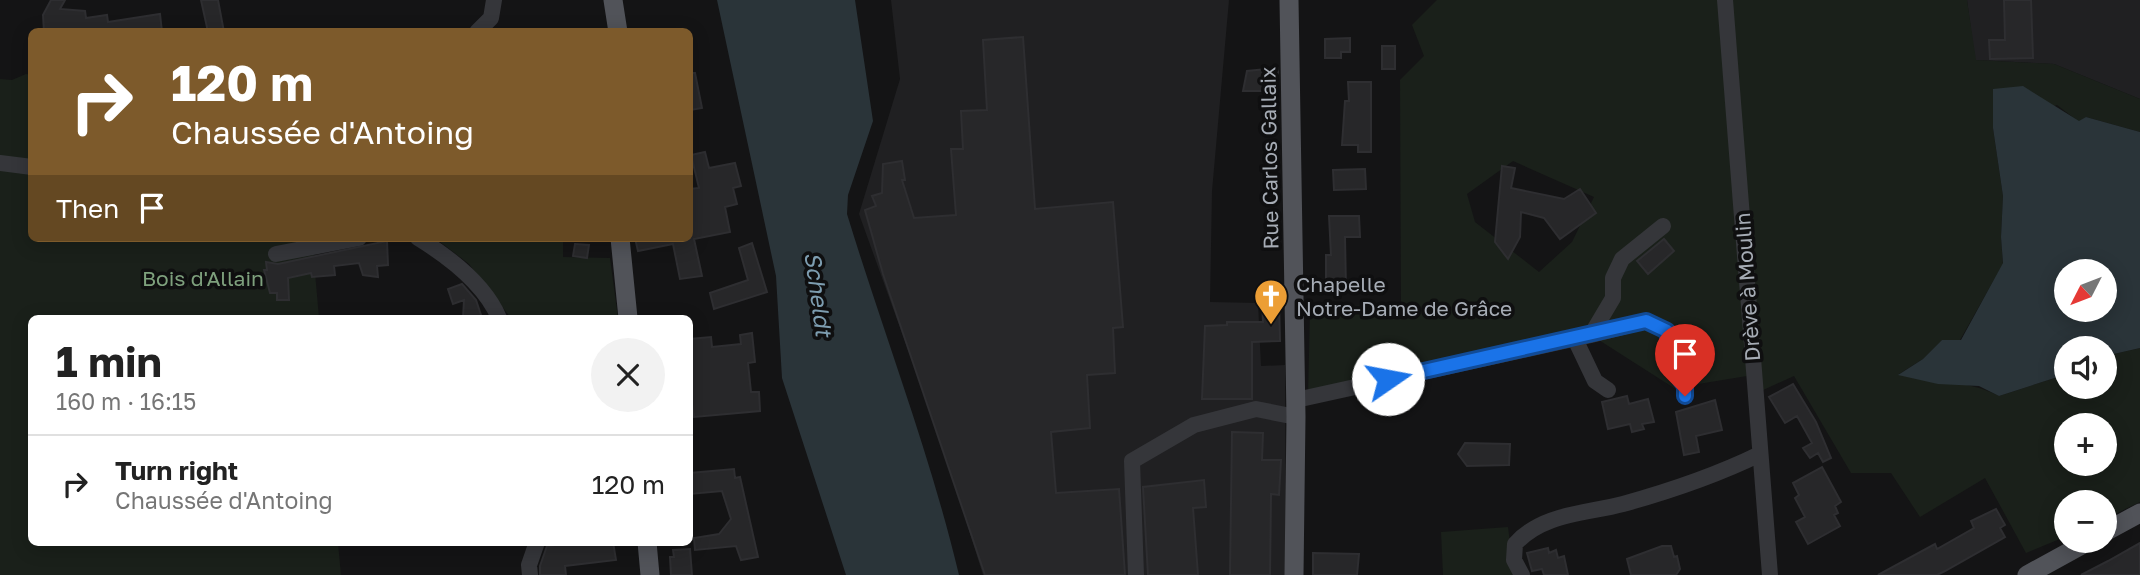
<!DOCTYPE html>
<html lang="en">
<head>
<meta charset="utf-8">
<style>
	:root { --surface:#fff; --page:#f2f2f2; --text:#222; --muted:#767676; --line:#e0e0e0 }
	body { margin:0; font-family:"Golos Text",sans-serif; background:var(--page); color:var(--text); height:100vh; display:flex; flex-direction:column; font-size:26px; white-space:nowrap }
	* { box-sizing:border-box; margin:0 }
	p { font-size:23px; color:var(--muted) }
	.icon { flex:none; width:38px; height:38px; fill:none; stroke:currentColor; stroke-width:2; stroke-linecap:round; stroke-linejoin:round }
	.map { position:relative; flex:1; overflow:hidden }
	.sheet { position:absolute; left:28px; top:315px; width:665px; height:231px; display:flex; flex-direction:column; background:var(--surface); border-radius:10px; box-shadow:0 4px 18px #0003 }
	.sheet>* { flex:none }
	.hud { position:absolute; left:28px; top:28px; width:665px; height:214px; border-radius:10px; box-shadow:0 4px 18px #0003; background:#7d5a2b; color:#fff; overflow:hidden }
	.needle { width:46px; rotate:228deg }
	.tools { position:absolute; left:2054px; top:259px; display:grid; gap:14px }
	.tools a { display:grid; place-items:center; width:63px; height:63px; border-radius:50%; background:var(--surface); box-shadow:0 4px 18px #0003; font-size:35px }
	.pin { position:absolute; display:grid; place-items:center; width:60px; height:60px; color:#fff; margin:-72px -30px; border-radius:50% 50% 50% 0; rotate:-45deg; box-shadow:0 0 7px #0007 }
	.pin .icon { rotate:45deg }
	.me { position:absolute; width:77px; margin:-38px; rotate:78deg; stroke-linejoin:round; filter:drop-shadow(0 0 5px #0008) }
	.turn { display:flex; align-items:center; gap:24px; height:147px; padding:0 28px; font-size:32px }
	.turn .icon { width:91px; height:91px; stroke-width:2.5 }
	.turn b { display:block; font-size:49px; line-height:60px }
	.then { display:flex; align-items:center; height:66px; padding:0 28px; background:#0003; gap:14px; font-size:26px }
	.round { display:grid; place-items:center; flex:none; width:74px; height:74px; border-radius:37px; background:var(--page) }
	.overview { display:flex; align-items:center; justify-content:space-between; height:119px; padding:0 28px }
	h1 { font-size:42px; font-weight:700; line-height:52px }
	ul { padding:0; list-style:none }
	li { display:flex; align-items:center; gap:21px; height:98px; padding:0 28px; border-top:2px solid var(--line) }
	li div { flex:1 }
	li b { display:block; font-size:26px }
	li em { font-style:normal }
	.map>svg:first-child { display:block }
</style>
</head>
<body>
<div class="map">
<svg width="2140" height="575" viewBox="0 0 2140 575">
	<rect width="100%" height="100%" fill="#141415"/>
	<path fill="#202022" d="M891,0H1229L1212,191L1210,302L1258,303L1261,366L1285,365L1286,575H983L943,447L859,214L900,79Z
		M1967,0H2140V99L2054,64L1975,60Z"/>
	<path fill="#1a201a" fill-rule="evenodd" d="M1437,0H1718L1747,376L1674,388L1591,335L1308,397L1310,309L1401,302L1400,80L1424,56L1412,25ZM1513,161L1594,197L1572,242L1539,272L1475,222L1467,194Z
		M1731,0H1967L1976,60L2054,64L2140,99V132L2086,117L2079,122L2057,105L1993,128L2003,196L2001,237L2003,264L1960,340H1942L1923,359L1899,374C1935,386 1965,378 1999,396L2067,374V387H2105V356L2140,348V502L2105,519V502H2067V536L2026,553L1985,478L1920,517L1891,473H1851L1794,376L1761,391ZM2067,425H2105V464H2067Z
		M26,74L31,75L32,238H312L319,318H32V542L338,543L341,575H0V79L12,80Z
		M435,238H563V257L610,258L618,318H511L469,264Z
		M1508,527L1514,575H1443L1441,532Z"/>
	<path fill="#2a3439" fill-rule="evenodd" d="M717,0H855L873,121L848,195L847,214C884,335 930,453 959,575H846L782,378L776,276Z
		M2023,86L2079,121L2086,117L2140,132V348L2105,356V348H2067V374L1999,396L1979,386L1938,384L1898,375L1923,359L1942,340H1961L2003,263L2001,237L2003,196L1993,128V89ZM2067,271H2105V310H2067Z"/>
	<path fill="#272729" stroke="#2e2e31" stroke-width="2" d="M51,0H65L60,9L85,11L86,18L107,15L108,22L160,14L162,32H44L43,15Z
		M201,0H218L224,32H208Z
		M2004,0H2031L2033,58L1990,59L1989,40H2005Z
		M1023,37L1035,209L1113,202L1123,327L1113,328L1115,373L1087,375L1090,428L1051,432L1056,493L1119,489L1125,575H985L883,274L865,210L876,206L872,196L882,193L883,164L902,161L905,180H902L914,218L956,215L951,149H963L961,111L987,110L983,40Z
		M1350,38V52H1341V58H1325V39Z
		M1382,46H1395V69H1382Z
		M1278,68V91H1243L1247,71Z
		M690,73H695L702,108L690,110Z
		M1348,82H1371V152H1358V145H1342L1345,101H1349Z
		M705,152L709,168L735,163L741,186L733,188L737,204L725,207L730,232L694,239L702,276L680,279L673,244L638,251L635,238H690V189L699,188L691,155Z
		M1502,166L1515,168L1511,188L1564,199L1580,189L1596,213L1560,239L1544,218L1521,212L1520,237L1508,259L1495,242Z
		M1365,169L1366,189L1334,190L1333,170Z
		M1329,216H1359L1360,237H1345L1346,290H1326V255H1331Z
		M1664,239L1674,251L1648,274L1637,261Z
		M387,241L388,265L377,266L378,277L363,275L359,263L334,266L335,275L312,277L311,273L288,278L289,300H277V293H270L264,270H267L266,262L278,264Z
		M752,243L767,292L714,309L710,293L748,280L739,248Z
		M575,244L589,245L587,258L573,256Z
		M462,284L476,300L482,318H463L464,300L453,304L448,289Z
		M1262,301H1279L1280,341L1252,342V399H1202L1205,326L1227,325V322H1263Z
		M752,333L755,362L748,363L751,392H759L760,411L694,417L692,404H690V339L711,337L712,347L741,344L740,335Z
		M1793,384L1816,422L1831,458L1823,462L1818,453L1810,458L1803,448L1812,443L1797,416L1785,423L1769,397Z
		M1627,396L1629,404L1648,399L1654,422L1642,424L1644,429L1632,432L1630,424L1608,429L1602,402Z
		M1715,400L1722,430L1696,436L1699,452L1684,455L1676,412Z
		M1232,432L1263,433L1262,460H1281L1279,495L1271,494L1270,575H1230Z
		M1465,443L1510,444L1509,465L1467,466L1458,454Z
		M1822,467L1841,502L1835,506L1838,513L1834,515L1840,526L1808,544L1796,522L1805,517L1795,498L1799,495L1793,483Z
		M734,469L735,478L740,477L758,557L741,560L736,546L695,550L694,538L719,534L731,519L722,491L690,494V473Z
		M1204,480L1206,507L1193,508L1198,575H1148L1143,487Z
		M1996,509L2005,525L2000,528L2005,537L1945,571L1937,575H1878L1935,544L1937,549L1974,528L1971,521Z
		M583,542H613L616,560L565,566L566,575H540V566L547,546Z
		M2140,543V575H2081L2108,561Z
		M1662,546H1671L1674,557L1677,556L1680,569L1676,575H1631L1627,559Z
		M1548,548L1549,553L1556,550L1558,558L1564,556L1568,575H1544L1542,569L1532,571L1527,553Z
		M690,549L692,575H671L670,557H674L673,550Z
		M1313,553L1359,554L1357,575H1313Z"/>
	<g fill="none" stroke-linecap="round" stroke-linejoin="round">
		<path stroke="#35363a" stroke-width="16" d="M1725,0L1770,575
			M477,32L491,18L494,0
			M0,163L32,167
			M418,238C449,257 485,285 499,318
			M276,254L359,238
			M1591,335L1646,321L1667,331L1673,369L1685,386V396
			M1575,339L1595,381L1608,390
			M1296,400L1591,335L1613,298V278L1622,259L1663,226
			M530,575L529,565L537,542
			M1136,575L1132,461L1194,425L1256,409L1296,417
			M1522,575L1514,560L1515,544C1543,513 1585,514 1623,504C1670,491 1717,475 1760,454"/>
		<path stroke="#515359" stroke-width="19" d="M613,0L618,32
			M1289,0L1296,417L1294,575
			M620,238L628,318
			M2105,532L2140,513
			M647,542L650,575
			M2027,575L2089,541"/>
	</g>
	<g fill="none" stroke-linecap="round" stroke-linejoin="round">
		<g stroke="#114b97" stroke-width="18">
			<path id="route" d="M1388,379L1646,321L1667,331L1673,369L1685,386V396"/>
		</g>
		<use href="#route" stroke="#1a73e8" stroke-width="12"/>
	</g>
	<defs>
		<g id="church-pin" transform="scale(1.75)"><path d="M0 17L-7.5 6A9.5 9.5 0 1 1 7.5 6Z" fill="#ec9e35" stroke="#0f0f10"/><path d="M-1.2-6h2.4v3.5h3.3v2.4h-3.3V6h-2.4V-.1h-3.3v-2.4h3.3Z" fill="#fff"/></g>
	</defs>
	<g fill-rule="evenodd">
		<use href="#church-pin" x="1271" y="296"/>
	</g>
	<g text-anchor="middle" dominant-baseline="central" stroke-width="7" stroke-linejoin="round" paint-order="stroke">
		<g font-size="21" fill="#a6acb5" stroke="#0f0f10">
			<text transform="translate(1269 158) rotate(-91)">Rue Carlos Gallaix</text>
			<text transform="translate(1747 287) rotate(-94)">Drève à Moulin</text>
		</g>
		<g font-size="21" fill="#7ea07d" stroke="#0f0f10">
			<text x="203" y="278">Bois d'Allain</text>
		</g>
		<g font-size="21" fill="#a6acb5" stroke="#0f0f10" text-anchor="start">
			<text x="1296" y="284">Chapelle<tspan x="1296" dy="24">Notre-Dame de Grâce</tspan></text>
		</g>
		<g font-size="23" font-style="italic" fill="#7d9db0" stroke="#0f0f10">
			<text transform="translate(819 294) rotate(82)">Scheldt</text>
		</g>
	</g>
</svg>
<div class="tools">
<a><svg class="needle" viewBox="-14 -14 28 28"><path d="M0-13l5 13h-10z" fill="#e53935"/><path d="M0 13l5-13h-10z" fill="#767676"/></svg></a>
<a><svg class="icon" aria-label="sound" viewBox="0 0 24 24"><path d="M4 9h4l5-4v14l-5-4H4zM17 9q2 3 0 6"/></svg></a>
<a>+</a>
<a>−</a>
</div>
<div class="pin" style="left:1685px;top:396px;background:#d93025"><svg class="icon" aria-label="arrive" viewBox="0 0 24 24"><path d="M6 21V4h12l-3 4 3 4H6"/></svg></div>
<svg class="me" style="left:1388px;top:379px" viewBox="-20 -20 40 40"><circle r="19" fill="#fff"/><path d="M0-13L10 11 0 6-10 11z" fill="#1a73e8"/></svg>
<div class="hud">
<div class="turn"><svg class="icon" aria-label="right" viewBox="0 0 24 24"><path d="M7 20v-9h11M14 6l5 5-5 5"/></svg><div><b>120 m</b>Chaussée d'Antoing</div></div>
<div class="then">Then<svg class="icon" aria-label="arrive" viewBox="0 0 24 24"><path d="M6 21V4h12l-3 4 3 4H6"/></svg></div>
</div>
<section class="sheet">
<div class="overview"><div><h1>1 min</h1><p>160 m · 16:15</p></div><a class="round"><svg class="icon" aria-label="close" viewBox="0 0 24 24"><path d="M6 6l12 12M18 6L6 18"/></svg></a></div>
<ul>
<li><svg class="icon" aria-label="right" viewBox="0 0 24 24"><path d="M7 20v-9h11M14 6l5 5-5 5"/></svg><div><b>Turn right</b><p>Chaussée d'Antoing</p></div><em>120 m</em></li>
</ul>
</section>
</div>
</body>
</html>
